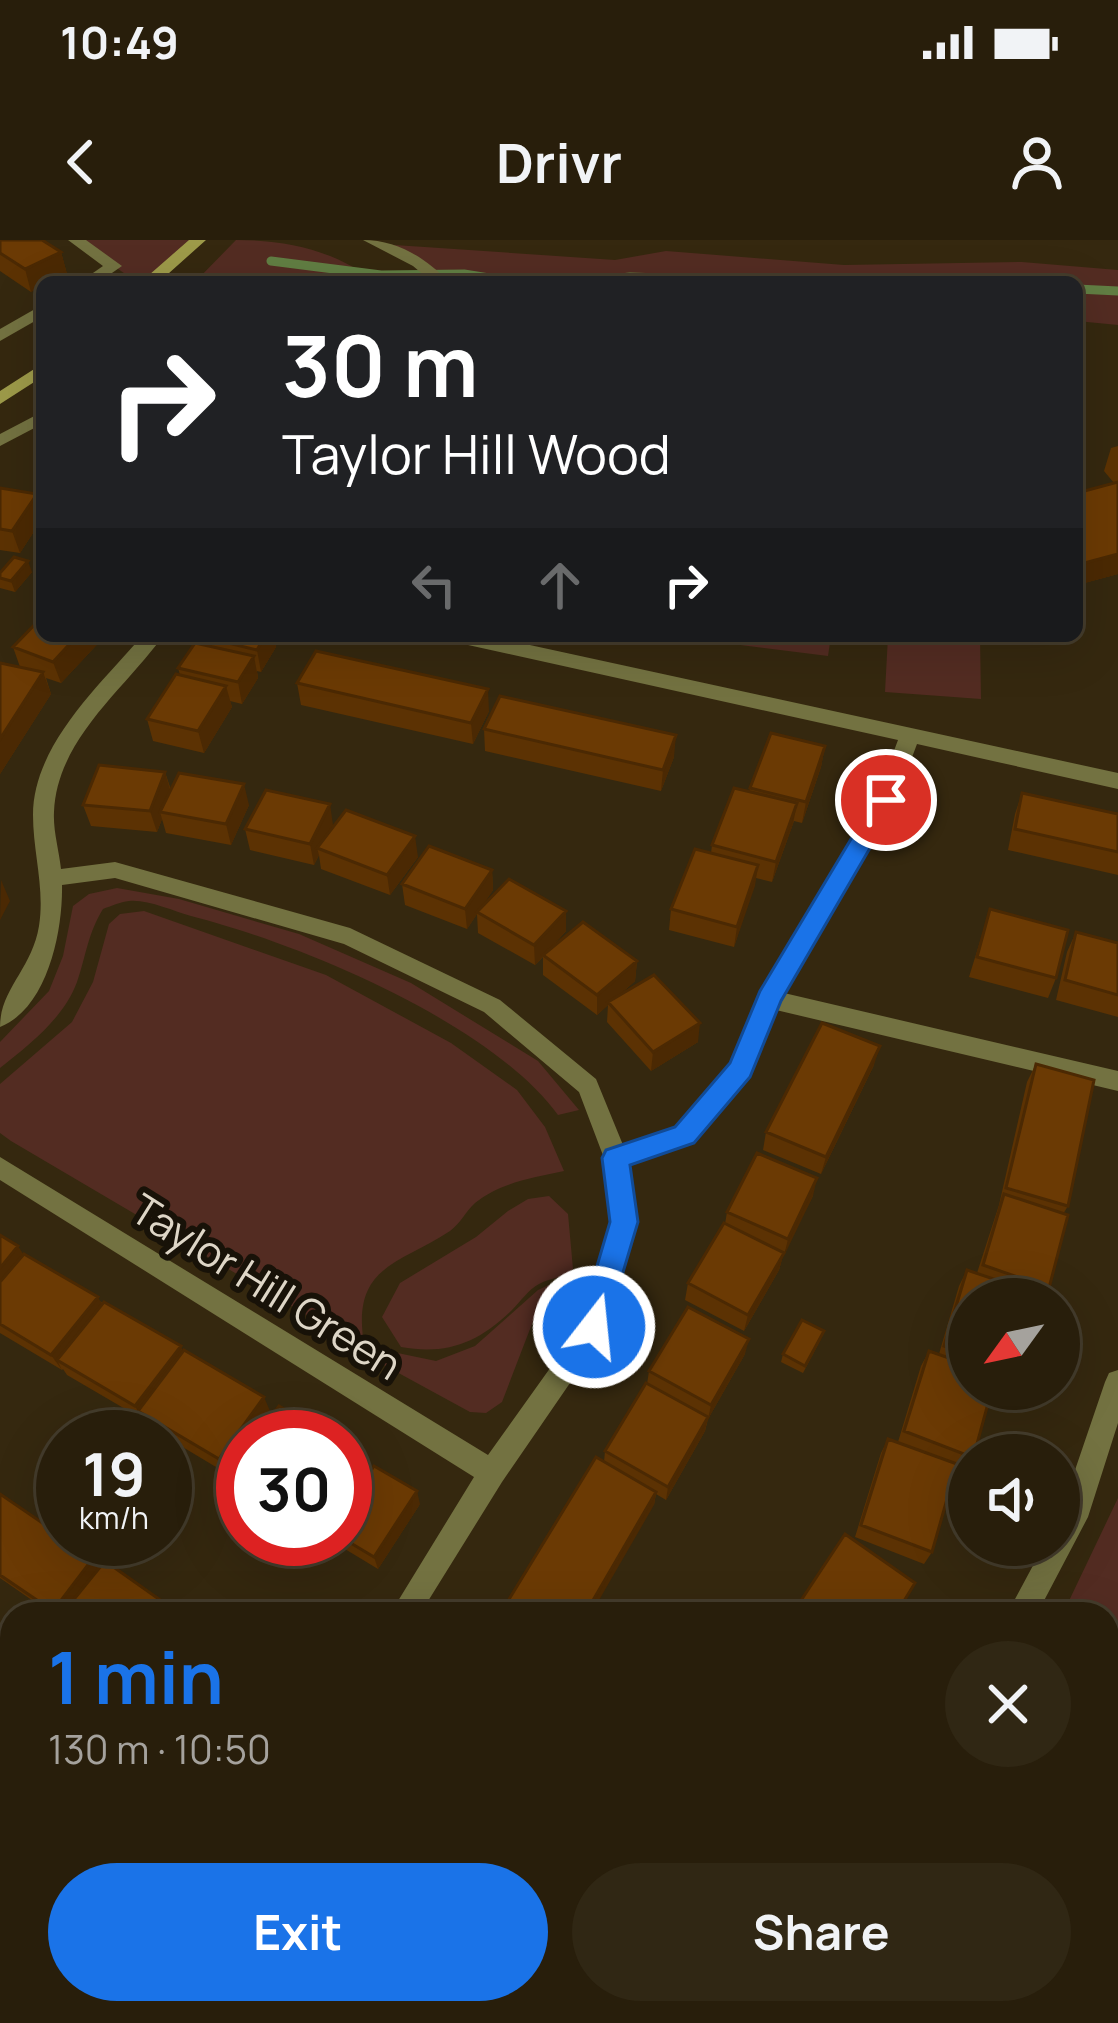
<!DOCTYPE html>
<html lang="en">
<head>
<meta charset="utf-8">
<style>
	:root { --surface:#281e0b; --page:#302714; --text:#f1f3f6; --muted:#a5a29d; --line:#443c2c; --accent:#1a73e8 }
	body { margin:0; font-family:Manrope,sans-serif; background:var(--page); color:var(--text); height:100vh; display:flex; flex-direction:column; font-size:45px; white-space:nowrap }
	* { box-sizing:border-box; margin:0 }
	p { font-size:39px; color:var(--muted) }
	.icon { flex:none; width:66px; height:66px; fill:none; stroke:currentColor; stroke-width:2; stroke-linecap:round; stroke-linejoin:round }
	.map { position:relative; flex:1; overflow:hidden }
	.panel { position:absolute; left:0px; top:1362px; width:1119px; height:423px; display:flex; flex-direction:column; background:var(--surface); border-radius:36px 36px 0 0; box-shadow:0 12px 48px #0002,0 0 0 3px var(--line) }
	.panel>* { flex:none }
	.guide { position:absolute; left:36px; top:36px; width:1047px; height:366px; border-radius:18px; box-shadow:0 12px 48px #0002,0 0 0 3px var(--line); background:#202124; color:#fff; overflow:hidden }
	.needle { width:78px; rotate:237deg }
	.fabs { position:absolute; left:948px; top:1038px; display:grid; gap:24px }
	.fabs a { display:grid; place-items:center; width:132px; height:132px; border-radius:50%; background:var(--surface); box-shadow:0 12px 48px #0002,0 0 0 3px var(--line); font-size:60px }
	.speed { position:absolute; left:36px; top:1170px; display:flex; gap:24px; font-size:60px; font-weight:700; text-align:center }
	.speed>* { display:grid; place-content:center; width:156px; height:156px; border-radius:50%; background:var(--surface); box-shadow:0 12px 48px #0002,0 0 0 3px var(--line); line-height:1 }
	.speed small { font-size:30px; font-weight:400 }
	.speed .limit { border:18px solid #d22; background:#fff; color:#111 }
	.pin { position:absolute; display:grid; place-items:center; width:102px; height:102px; color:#fff; margin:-51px; border:6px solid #fff; border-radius:50%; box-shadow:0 3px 12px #0007 }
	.me { position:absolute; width:132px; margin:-66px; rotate:16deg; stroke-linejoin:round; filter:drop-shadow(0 0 9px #0008) }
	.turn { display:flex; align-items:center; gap:42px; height:252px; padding:0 48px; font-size:54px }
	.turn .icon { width:156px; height:156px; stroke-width:2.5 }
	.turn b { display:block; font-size:84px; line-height:102px }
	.lanes { display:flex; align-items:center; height:114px; padding:0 48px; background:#0003; justify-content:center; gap:60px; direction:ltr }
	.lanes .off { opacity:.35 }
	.round { display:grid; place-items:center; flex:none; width:126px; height:126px; border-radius:63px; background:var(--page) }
	.head { display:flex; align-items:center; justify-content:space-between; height:204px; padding:0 48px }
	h1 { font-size:72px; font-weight:700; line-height:90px; color:var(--accent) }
	.primary-button { display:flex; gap:24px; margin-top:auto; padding:24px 48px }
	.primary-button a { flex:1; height:138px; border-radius:72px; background:var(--accent); color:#fff; font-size:48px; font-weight:700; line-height:138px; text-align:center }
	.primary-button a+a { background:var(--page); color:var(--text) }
	.status { display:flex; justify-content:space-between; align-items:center; height:84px; padding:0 60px; background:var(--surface); direction:ltr }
	.status svg { height:33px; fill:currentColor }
	header { display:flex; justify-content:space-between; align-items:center; height:156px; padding:0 48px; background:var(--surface); font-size:54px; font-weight:700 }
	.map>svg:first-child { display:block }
</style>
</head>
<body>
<div class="status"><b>10:49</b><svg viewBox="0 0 49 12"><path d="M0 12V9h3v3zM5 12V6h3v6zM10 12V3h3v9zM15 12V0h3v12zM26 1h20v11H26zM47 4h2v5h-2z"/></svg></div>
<header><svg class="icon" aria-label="back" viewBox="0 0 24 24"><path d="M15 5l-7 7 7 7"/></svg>Drivr<svg class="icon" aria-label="person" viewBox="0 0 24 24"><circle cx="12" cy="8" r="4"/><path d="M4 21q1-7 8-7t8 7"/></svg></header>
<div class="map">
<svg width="1118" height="1783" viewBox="0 0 1118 1783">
	<rect width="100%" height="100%" fill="#35280f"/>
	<path fill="#532c22" d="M76,0H198L149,42H137Z
		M236,0C288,0 333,10 376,42H195Z
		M380,4L615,20L666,11L844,25L1022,22L1118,30V85L1077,81V42H441Z
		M670,396H831L828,416Z
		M888,396H980L981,459L885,452Z
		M117,648L179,659L299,694L411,743L538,821L579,870L558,875C491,783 301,704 191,676C173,671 147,659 129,661C120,662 111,666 103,669C88,693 86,716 77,742C64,778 29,805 0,828V802L49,751L63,716L73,666L89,654Z
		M144,671L326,735L451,803L517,850L545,887L564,931C533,938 501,942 475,963C466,971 460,984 450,991C402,1023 354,1025 363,1097L354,1103L11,901L0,893V844L72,782L93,742L109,684L120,674Z
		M549,956L568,974L573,1029C562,1039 552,1037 539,1044C529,1049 520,1062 512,1070C478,1103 447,1115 401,1107L382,1077L400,1043L476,997L508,971L528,959Z
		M577,1032L535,1076L502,1162L486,1173L470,1172L382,1124L388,1111L436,1121L475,1106L538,1050Z
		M1118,1258V1408L1107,1404V1374H1068L1067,1365Z"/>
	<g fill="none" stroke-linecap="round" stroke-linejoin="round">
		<path stroke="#617e43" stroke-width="9" d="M271,21L381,35L464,34L515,42
			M583,42L630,37L790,42
			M1077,49L1118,51"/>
		<path fill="#737241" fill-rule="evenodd" d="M68,0H86L122,26L99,42H80L103,26Z
			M363,0C397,0 426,18 449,42H432L413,26Z
			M42,65V77L0,101V89Z
			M42,172V184L0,206V194Z
			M142,396H163C124,450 57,499 54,572C53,591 59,610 61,629L115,622L350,688L500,760L596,839L623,905L676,888L731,823L761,753L876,559L898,500L459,403L449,396H489L1118,533V549L917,504L896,560L784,753L1118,831V851L776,770L748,836L692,902L629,924L636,981L603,1095L502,1242L420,1374H390L474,1237L0,940V917L488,1215L583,1082L612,981L604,918L579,852L484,772L344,704L115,638L62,645C63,690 48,768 0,787C0,749 32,729 39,686C45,648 33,613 33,575C33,505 100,445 142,396Z
			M1118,1130V1183L1088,1277L1037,1374H1007L1044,1305H1059V1277L1105,1142L1109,1133Z
			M1107,1408L1118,1412V1442L1107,1438Z
			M0,1456L12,1462V1495L0,1489Z
			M149,1773H183L179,1783H145Z
			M792,1773H824L822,1783H790Z"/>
		<path fill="#9d9a49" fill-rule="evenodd" d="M189,0H206L159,42H141Z
			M42,124V137L0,164V151Z"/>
	</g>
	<path fill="#5c3203" d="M0,0L61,12L67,34L51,42H42L31,52L0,31Z
		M1118,206V334L1077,345L1114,243L1104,231L1111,208Z
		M0,248L37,254L42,270V279L20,313L0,310Z
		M32,332L15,352L0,348V333Z
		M105,396L61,443L46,438L51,454L0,534V423L20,427L13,407Z
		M199,396H274L276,407L261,432L257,431L258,438L242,464L230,461L232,467L204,513L153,501L147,479L180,435L178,428L200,404Z
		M297,443L489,471L473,504L301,465Z
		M484,489L674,517L661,551L485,511Z
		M825,506L821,527L802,583L794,581L772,642L756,638L734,707L669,690L671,669L711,613L712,605L749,552L750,548Z
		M165,532L171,550L249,565L231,605L166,593L162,579L157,592L91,586L83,565Z
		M1022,553L1118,574V635L1008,610L1015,574Z
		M333,585L418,617L390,655L321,629L319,615L314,625L250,610L245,589Z
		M492,630L493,650L480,669L566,691L549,710L637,721L635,741L617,757L698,802L651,831L607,782L608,765L597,775L543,735V717L535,725L478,693L477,674L467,689L405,665L402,644Z
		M990,669L1056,738L1048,758L969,737Z
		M1076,692L1118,703V777L1056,760L1067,712Z
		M1036,824L1068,966L1063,974L1049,1048L1042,1059H969V1223L964,1231L956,1227L932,1312L924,1324L855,1297L881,1213L888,1199L898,1202L921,1126L929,1111L939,1114L959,1046L967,1030L977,1033L999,965L1027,842Z
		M874,825L821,934L763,910L766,892Z
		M813,956L783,1015L779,1030L744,1091L685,1060L688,1043L725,984L727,972Z
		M0,995L24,1015L183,1112L270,1171L243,1197V1209L226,1233L146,1185L144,1180L67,1135L63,1129L62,1130L0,1093Z
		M821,1099L803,1133L781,1122L783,1114Z
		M745,1114L708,1179L705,1191L666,1260L656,1254L654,1265L604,1222L605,1211L647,1144L649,1131Z
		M0,1254L94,1317L101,1325L180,1374H52L0,1338Z
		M420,1264L378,1329L335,1303L334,1299H345Z
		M1107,1496L1118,1499L1117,1602L1107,1599Z
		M944,1773H1041L1039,1783H941Z"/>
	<path fill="#4b2903" d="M61,12L67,34L51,42H42V47L31,52L25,29Z
		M37,254L42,270V279L20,313L12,291Z
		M1118,314V334L1077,345V325Z
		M28,321L32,332L15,352L11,341Z
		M77,396H105L61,443L53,422Z
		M265,396H274L276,407L261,432L257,410Z
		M254,416L258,438L242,464L238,442Z
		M43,432L51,454L0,534V499Z
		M226,446L232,467L204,513L198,491Z
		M488,449L489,471L473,504L471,483Z
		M676,495L674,517L661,551L663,530Z
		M825,506L821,527L802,583L806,562Z
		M165,532L171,553L160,572L162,579L157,592L150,571Z
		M244,544L249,565L231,605L226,584Z
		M797,563L793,584L772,642L776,622Z
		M330,564L333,585L317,608L319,615L314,625L310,604Z
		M415,596L418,617L390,655L387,635Z
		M758,625L755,646L734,707L737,687Z
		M492,630L493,650L467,689L465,669Z
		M1,640L10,661L0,680Z
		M566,671V691L535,725L534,705Z
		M637,721L635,741L597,775V755Z
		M700,783L698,802L651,831L653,812Z
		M880,806L874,825L821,934L826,917Z
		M817,938L813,956L784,1016L788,999Z
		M18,1006L29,1023L0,1057V1028Z
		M784,1013L779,1030L744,1091L748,1075Z
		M98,1057L107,1073L57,1120L62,1130L51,1115Z
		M749,1099L745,1114L708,1179L711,1165Z
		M181,1106L188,1122L138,1171L143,1181L135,1166Z
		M264,1157L270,1171L252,1197H243V1209L226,1233L219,1219Z
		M708,1177L705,1191L666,1260L668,1247Z
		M362,1215L366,1228L345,1260V1240Z
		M417,1251L420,1264L378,1329L374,1317Z
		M656,1252L654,1265L591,1374H585Z
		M94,1317L104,1329L70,1374H55L53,1371Z
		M62,1773H76L69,1783H55Z
		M322,1773H329L323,1783H316Z"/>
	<path fill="#6b3a04" stroke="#4b2903" stroke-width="3" d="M0,0H42L61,12L25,29L0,13Z
		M1118,242V314L1077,325V253Z
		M0,248L37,254L12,291L0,289Z
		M14,317L28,321L11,341L0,338V333Z
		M42,377V396H77L53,422L13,407Z
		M199,396H265L257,410Z
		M195,403L254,416L238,442L178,428Z
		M316,411L488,449L471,483L297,443Z
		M0,423L43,432L0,499Z
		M176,434L226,446L198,491L147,479Z
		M500,456L676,495L663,530L484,489Z
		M771,493L825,506L806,562L750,548Z
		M99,525L165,532L150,571L83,565Z
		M179,533L244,544L226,584L160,572Z
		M734,548L797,563L776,622L712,605Z
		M266,550L330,564L310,604L245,589Z
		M1022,553L1118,574V612L1015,589Z
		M346,570L415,596L387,635L317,608Z
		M429,606L492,630L465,669L402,644Z
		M695,609L758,625L737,687L671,669Z
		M509,639L566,671L534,705L477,672Z
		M990,669L1068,690L1056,738L977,717Z
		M583,682L637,721L597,755L543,715Z
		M1076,692L1118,703V755L1065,740Z
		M654,735L700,783L653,812L608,762Z
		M822,783L880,806L826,917L766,892Z
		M1036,824L1094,840L1068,966L1006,948Z
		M757,913L817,938L788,999L727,972Z
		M1004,954L1068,975L1049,1048L983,1025Z
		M724,983L784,1013L748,1075L688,1043Z
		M0,995L18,1006L0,1028Z
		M24,1014L98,1057L51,1115L0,1084V1042Z
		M967,1030L1032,1052L1031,1059H969V1115L944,1106Z
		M104,1062L181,1106L135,1166L57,1120Z
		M688,1067L749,1099L711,1165L649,1131Z
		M802,1080L824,1091L805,1126L783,1114Z
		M184,1110L264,1157L219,1219L138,1171Z
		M929,1111L969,1125V1149H992L974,1215L969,1216L904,1191Z
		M646,1143L708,1177L668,1247L605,1211Z
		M279,1166L332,1197H257Z
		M888,1199L957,1224L932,1312L861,1285Z
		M345,1205L362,1215L345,1240Z
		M243,1217V1234L234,1229Z
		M596,1217L656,1252L585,1374H500Z
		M374,1226L417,1251L374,1317L344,1299L345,1270Z
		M0,1254L63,1297V1299H67L94,1317L53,1371L0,1335Z
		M845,1294L915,1343L896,1374H792Z
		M105,1321L180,1374H62Z
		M1107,1496L1118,1499V1592L1107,1588Z
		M12,1728V1773H62L55,1783H0V1745Z
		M241,1773H322L316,1783H234Z
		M637,1773H726L723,1783H634Z
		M953,1773H1041L1039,1783H951Z"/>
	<path fill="#1a73e8" stroke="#114b97" stroke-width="3" d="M886,551L898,560L781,761L750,837L694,903L630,925L638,982L604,1096L594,1100L584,1096L579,1087L610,982L602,918L606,910L675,887L730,823L760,751L878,554Z"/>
	<g text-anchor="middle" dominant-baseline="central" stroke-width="12" stroke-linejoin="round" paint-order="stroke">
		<g font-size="42" fill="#ded6c7" stroke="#181208">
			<text transform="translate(267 1046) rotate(32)">Taylor Hill Green</text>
		</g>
	</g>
</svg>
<div class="fabs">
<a><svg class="needle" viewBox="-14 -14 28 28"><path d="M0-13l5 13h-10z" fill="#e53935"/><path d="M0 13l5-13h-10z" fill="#a5a29d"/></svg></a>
<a><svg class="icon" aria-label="sound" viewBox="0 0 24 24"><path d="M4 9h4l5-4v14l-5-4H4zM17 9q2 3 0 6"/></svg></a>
</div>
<div class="speed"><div>19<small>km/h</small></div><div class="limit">30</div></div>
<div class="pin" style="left:886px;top:560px;background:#d93025"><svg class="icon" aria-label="arrive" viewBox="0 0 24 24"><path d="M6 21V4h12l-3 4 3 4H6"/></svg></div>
<svg class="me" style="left:594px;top:1087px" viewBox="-20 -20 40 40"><circle r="17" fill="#1a73e8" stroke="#fff" stroke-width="3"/><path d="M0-11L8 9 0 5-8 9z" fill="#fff"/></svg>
<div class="guide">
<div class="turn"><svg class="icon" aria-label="right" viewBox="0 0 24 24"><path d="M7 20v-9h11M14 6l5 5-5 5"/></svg><div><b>30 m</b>Taylor Hill Wood</div></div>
<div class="lanes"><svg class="icon off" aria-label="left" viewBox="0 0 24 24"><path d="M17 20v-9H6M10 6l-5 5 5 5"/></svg><svg class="icon off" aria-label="ahead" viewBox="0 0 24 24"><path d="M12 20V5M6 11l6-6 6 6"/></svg><svg class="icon" aria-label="right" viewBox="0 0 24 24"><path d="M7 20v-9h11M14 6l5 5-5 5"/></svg></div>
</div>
<section class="panel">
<div class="head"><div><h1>1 min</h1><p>130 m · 10:50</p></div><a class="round"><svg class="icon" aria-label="close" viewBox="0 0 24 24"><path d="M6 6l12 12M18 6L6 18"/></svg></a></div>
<div class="primary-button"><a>Exit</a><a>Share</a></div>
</section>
</div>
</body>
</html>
